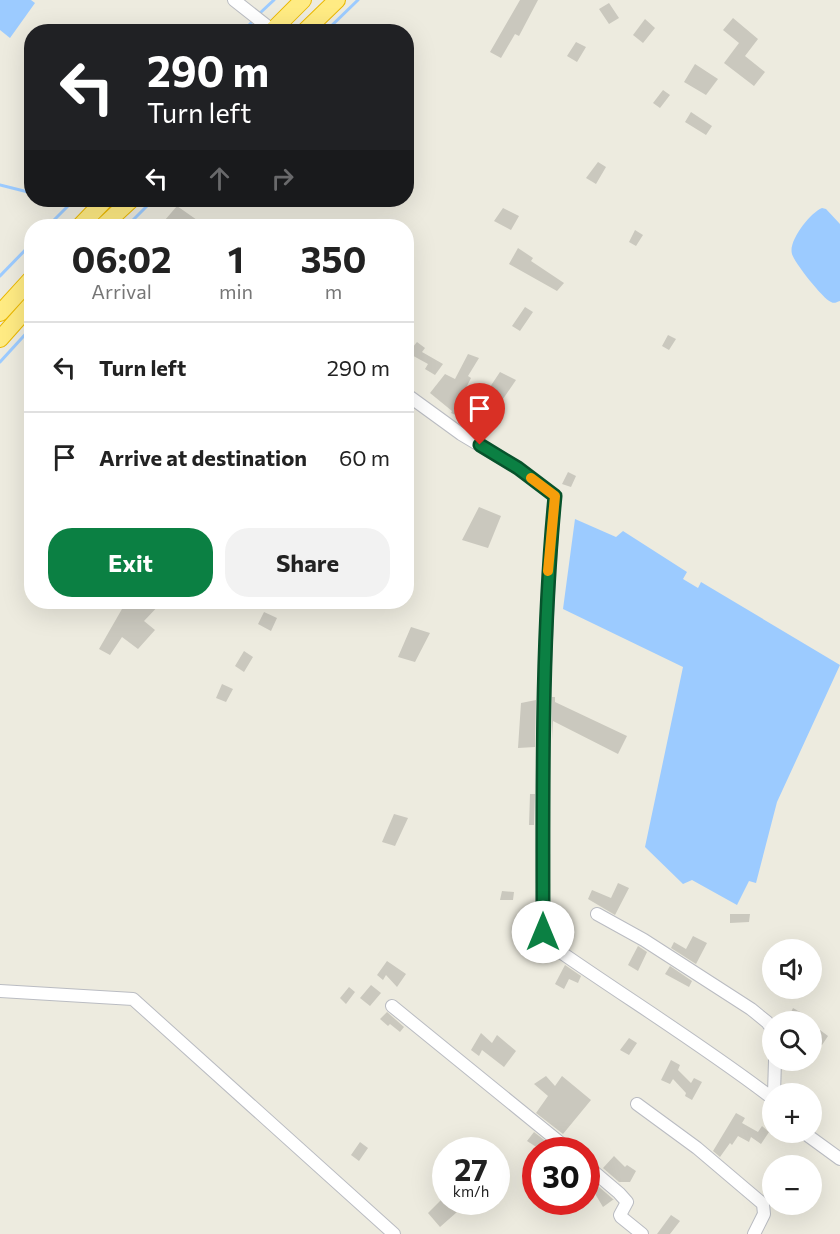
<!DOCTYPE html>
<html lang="en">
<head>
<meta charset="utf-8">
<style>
	:root { --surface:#fff; --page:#f2f2f2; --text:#222; --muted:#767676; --line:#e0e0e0; --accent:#0b8043 }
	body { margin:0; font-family:Commissioner,sans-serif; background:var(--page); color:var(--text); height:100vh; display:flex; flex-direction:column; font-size:22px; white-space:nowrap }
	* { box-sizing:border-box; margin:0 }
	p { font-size:20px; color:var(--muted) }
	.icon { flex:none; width:33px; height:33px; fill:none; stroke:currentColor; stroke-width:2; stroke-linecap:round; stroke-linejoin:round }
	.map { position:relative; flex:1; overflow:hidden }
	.sheet { position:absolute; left:24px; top:219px; width:390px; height:390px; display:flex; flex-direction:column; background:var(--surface); border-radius:24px; box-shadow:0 6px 24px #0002 }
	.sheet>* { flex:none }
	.banner { position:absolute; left:24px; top:24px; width:390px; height:183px; border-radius:24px; box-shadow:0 6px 24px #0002; background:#202124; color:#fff; overflow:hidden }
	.buttons { position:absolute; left:762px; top:939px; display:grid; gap:12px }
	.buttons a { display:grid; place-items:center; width:60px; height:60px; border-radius:50%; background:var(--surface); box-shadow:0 6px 24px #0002; font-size:30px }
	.speed { position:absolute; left:432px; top:1137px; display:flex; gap:12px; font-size:30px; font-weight:700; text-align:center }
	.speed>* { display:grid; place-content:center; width:78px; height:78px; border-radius:50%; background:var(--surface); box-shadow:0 6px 24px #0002; line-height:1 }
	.speed small { font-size:15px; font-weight:400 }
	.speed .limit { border:9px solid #d22; background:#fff; color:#111 }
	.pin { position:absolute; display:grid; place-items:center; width:51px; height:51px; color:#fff; margin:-62px -26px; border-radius:50% 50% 50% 0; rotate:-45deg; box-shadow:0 0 6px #0007 }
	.pin .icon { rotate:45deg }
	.me { position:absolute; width:66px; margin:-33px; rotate:0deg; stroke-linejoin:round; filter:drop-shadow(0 0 4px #0008) }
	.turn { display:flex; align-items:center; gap:21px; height:126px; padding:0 24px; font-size:27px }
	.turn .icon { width:78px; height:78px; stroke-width:2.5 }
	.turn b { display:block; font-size:42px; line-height:51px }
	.lanes { display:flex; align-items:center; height:57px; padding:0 24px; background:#0003; justify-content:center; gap:30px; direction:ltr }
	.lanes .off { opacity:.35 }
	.eta { display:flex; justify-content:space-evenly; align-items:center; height:102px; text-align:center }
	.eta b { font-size:36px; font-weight:700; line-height:42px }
	.button { display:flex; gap:12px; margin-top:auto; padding:12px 24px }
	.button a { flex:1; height:69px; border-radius:24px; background:var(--accent); color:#fff; font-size:24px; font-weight:700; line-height:69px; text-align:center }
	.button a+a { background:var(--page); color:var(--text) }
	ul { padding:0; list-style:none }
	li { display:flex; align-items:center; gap:18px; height:90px; padding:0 24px; border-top:2px solid var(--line) }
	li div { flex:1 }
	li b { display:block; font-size:22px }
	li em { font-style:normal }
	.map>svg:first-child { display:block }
</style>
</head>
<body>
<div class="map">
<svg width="840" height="1234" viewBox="0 0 840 1234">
	<rect width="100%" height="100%" fill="#edebdf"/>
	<path fill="#9ccbff" d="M0,0H31L35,3L10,38L0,30Z
		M822,208L826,209L840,224V301C836,302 835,304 831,302C823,299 794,262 792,254C788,241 810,213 822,208Z
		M575,519L616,537L623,531L687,572L683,579L698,588L701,582L840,665L777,802L756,883L749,881L737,905L692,880L683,884L645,847L683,667L563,609Z"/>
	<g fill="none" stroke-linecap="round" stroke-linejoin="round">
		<path stroke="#9ccbff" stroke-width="3" d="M260,13L274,0
			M242,32L251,23
			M325,32L358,0
			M0,185L32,193
			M56,200L70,203
			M48,226L74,200
			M127,226L153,200
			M0,276L32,243
			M0,362L32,327"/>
	</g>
	<path fill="#cac8be" d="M520,0H538L519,36L515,34L501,58L490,52Z
		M609,3L619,18L609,24L599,9Z
		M733,18L758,39L745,56L765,72L754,86L724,63L739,43L723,30Z
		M645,19L655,28L643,43L633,35Z
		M576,42L586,47L577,62L567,56Z
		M695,64L718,79L706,95L684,82Z
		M663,90L670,95L660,108L653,103Z
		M691,112L712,126L706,135L685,122Z
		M598,162L606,167L596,184L586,178Z
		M177,206L197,220L191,226H173L165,220Z
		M503,208L519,216L511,230L494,221Z
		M635,230L643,235L636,246L629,242Z
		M518,248L533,258L531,261L564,283L557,291L509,264Z
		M525,307L533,312L520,331L512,326Z
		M668,335L676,339L669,350L662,346Z
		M417,342L425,348L422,352L443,364L435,375L425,369L428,364L408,353Z
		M468,354L479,358L468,376L471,378L462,396L478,405L500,372L516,380L492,415L482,411L475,424L451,413L452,411L430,393L445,374L455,379Z
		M568,472L576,476L571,487L562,484Z
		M479,507L501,516L488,548L462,540Z
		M126,602H162L144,621L155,630L138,649L122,637L110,655L99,649Z
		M264,612L277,618L271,631L258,624Z
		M411,627L430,633L415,662L398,657Z
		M244,651L253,657L244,672L235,666Z
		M222,684L233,689L226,702L216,698Z
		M552,697H555V702L627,736L618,754L553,721L552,740Z
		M536,700L535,747L518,748L521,703Z
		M530,794H535L534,825H529Z
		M394,814L408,818L395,846L382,842Z
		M618,883L629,888L615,915L588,899L592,890L611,898Z
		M502,891L514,892L513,900H500Z
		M730,914H750L749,922L730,923Z
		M693,936L707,943L696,964L671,948L674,942L686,949Z
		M638,946L647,952L638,971L628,965Z
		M387,961L406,974L397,987L386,975L383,980L377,975Z
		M565,965L581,976L578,983L569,979L564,989L555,984Z
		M670,966L692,981L689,987L665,974Z
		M371,985L381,993L370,1006L360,998Z
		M349,987L355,992L346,1004L340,998Z
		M793,1008L800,1012L795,1022H786Z
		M387,1012L404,1027L400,1032L390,1024L388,1026L380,1019Z
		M820,1030L828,1036L822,1045L813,1040Z
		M481,1033L492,1043L497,1035L516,1051L504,1067L482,1050L479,1056L471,1050Z
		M629,1038L637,1043L629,1055L620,1050Z
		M671,1060L680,1065L678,1070L691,1083L694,1078L702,1082L692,1100L685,1096L686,1093L673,1079L670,1084L661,1080Z
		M546,1076L555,1086L562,1076L591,1100L563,1134L536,1113L548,1096L534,1084Z
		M736,1113L745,1118L742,1123L758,1132L762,1126L769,1132L761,1144L751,1137L749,1142L738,1136L732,1145L730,1143L720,1157L713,1151Z
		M534,1132L557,1150H541L527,1141Z
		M360,1142L368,1148L359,1161L351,1155Z
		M614,1156L625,1167L627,1165L636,1171L630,1182H619L603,1168Z
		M591,1180L613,1199H614L603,1207L591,1187H593L591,1184H588Z
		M443,1198L457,1212L440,1227L428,1213Z
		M671,1215L680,1221L670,1234H657Z"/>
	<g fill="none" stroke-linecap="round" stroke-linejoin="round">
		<g stroke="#babcc2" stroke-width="14">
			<path id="minor" d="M234,0L272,30
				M406,394L461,434L518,468L555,496C542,641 542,787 543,932L549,944C623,996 700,1043 772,1098
				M597,914L644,940L751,1009L767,1022L772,1029
				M0,991L133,999L394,1234
				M392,1006L569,1150
				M774,1094L775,1060
				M637,1104L697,1148L763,1204L764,1214L754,1234
				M803,1132L840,1159
				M586,1165L619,1193L627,1202L620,1215L621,1217L642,1234"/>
		</g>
		<g stroke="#ebb800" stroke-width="18">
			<path id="highway" d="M271,32L303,0
				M304,32L337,0
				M80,226L105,200
				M103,226L131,200
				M0,313L32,278
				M0,339L32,303"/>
		</g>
		<use href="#minor" stroke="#fff" stroke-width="12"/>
		<use href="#highway" stroke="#ffeb83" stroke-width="16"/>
	</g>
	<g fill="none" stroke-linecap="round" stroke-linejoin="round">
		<g stroke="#07532c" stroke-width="15">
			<path id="route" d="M480,445L518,468L555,496C541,641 543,786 543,932"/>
		</g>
		<use href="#route" stroke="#0b8043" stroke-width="10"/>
		<path stroke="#f59e0b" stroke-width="10" d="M531,478L555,496L548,571"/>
	</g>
</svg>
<div class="buttons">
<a><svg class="icon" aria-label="sound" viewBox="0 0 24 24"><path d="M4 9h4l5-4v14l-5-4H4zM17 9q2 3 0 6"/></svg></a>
<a><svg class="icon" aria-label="search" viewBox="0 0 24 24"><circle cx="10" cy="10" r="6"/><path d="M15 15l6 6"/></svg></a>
<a>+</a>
<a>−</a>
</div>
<div class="speed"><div>27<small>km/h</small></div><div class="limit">30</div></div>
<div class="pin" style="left:480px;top:445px;background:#d93025"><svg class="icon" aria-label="arrive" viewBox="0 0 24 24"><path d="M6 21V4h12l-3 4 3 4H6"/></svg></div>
<svg class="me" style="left:543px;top:932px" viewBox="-20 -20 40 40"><circle r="19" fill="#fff"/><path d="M0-13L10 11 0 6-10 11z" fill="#0b8043"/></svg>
<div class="banner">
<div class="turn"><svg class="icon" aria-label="left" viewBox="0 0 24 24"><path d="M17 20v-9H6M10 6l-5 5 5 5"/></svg><div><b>290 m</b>Turn left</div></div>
<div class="lanes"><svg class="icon" aria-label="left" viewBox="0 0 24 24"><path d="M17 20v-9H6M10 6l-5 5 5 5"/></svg><svg class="icon off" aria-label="ahead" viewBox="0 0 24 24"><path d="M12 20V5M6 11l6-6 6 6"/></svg><svg class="icon off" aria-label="right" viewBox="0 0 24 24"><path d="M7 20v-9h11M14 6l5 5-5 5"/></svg></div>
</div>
<section class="sheet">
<div class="eta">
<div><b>06:02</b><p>Arrival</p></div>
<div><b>1</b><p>min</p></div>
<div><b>350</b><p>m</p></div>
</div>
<ul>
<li><svg class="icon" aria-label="left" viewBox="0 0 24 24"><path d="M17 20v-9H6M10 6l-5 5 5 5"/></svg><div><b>Turn left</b></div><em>290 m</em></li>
<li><svg class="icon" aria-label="arrive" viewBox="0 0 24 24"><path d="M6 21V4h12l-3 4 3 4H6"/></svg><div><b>Arrive at destination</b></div><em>60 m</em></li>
</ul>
<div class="button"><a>Exit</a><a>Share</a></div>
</section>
</div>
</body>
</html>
